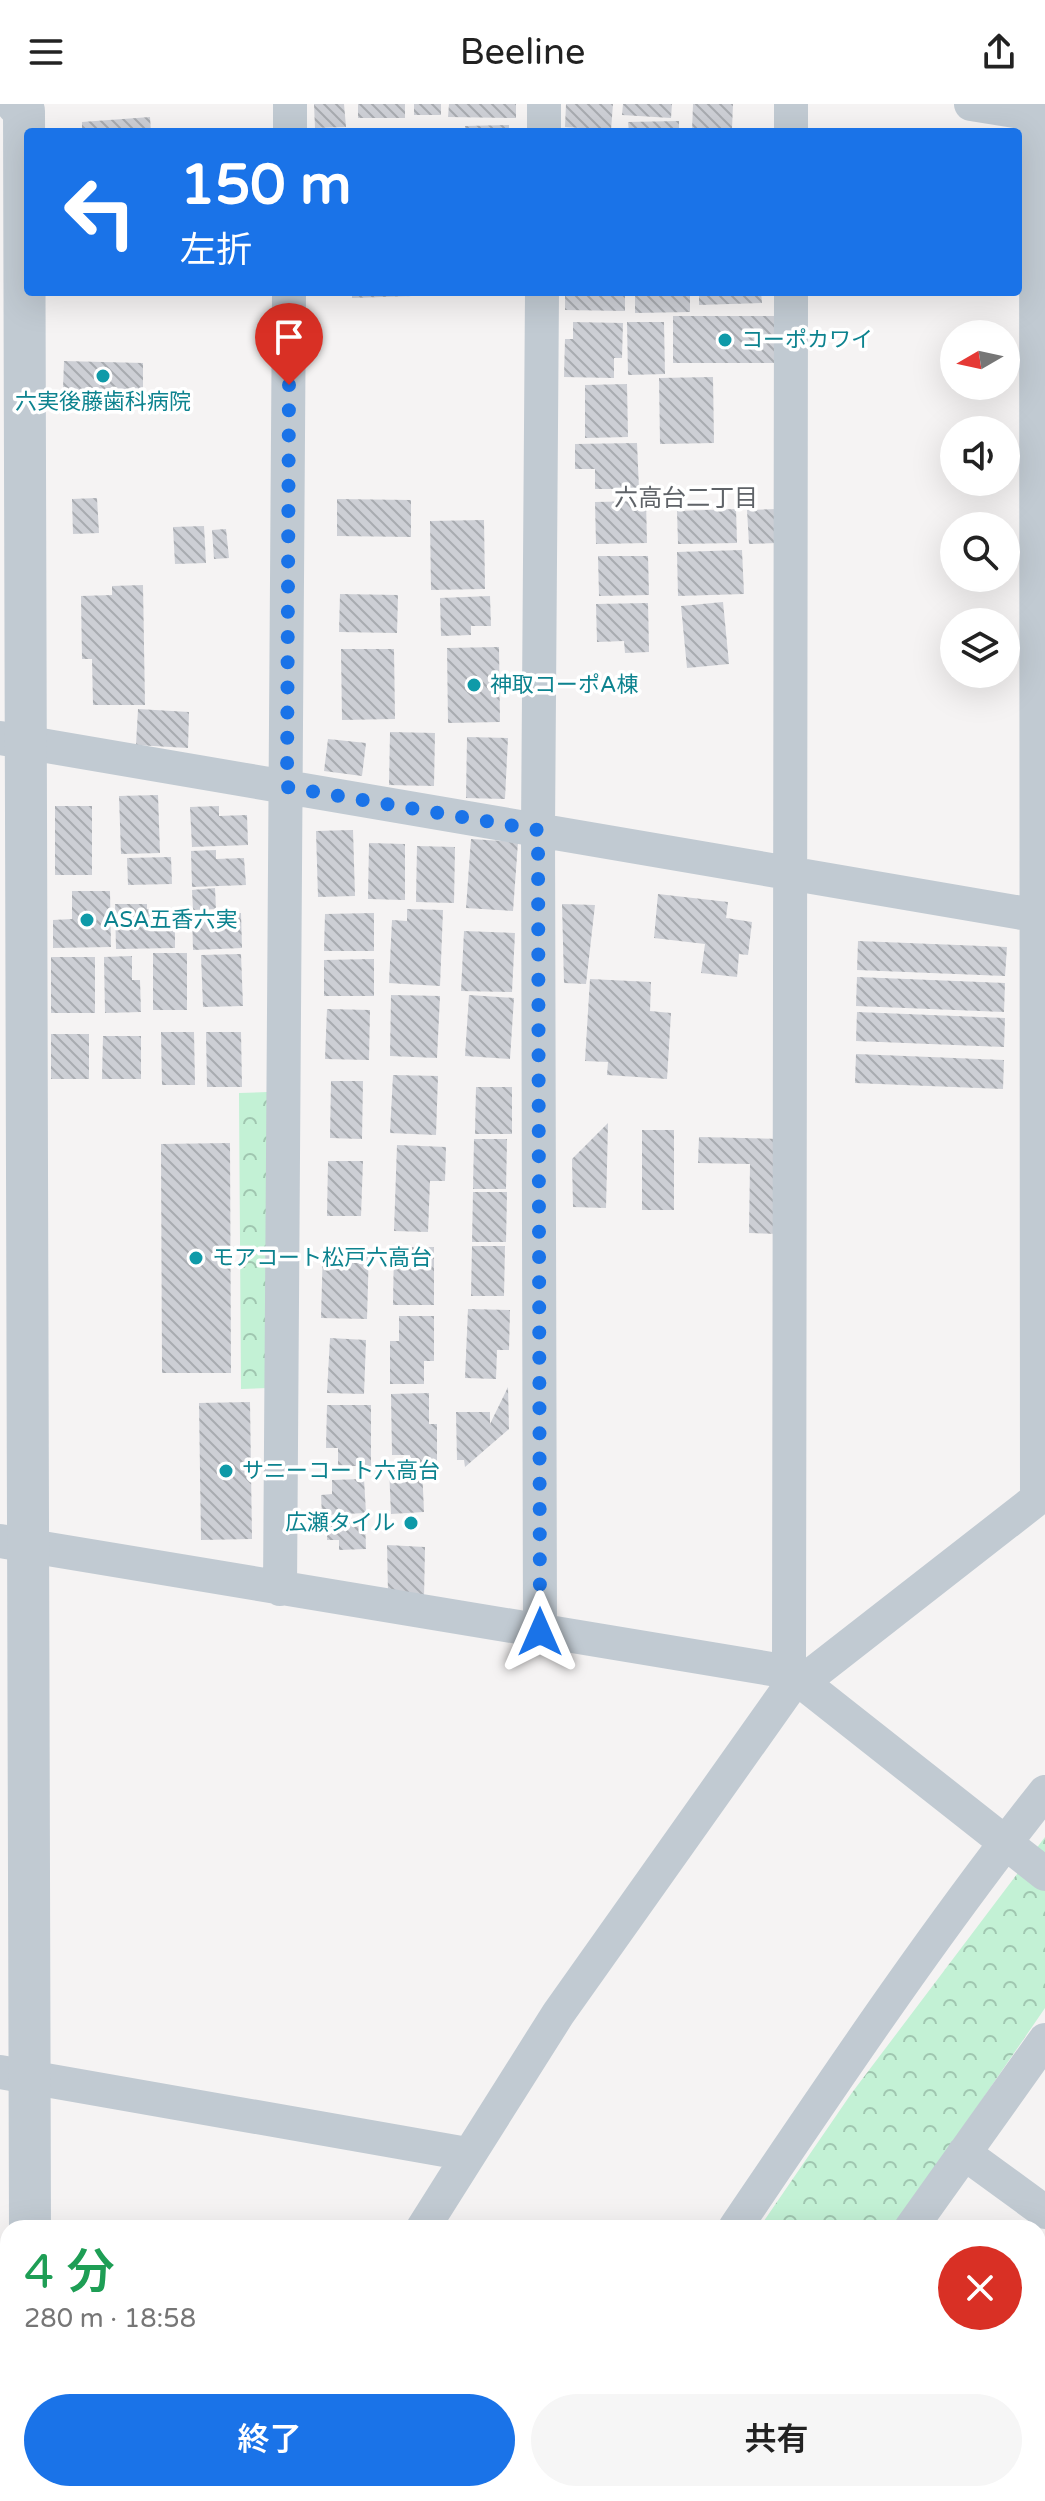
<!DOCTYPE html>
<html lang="ja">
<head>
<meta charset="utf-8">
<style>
	:root { --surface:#fff; --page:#f6f6f6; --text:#222; --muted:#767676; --accent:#1a73e8 }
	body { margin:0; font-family:"Varela Round","Noto Sans JP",sans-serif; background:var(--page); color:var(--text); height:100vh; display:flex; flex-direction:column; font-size:30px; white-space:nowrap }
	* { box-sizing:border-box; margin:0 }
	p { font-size:26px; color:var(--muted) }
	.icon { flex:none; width:44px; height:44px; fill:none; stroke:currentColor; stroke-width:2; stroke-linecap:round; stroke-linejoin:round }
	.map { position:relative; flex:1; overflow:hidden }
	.sheet { position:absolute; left:0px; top:2116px; width:1046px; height:282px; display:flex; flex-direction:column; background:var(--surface); border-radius:24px 24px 0 0; box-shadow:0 8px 32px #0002 }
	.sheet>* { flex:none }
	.hud { position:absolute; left:24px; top:24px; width:998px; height:168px; border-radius:8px; box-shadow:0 8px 32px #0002; background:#1a73e8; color:#fff; overflow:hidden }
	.needle { width:52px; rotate:261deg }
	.fabs { position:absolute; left:940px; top:216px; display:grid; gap:16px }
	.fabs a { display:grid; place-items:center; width:80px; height:80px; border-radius:50%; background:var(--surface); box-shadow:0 8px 32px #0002; font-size:40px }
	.pin { position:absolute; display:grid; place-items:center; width:68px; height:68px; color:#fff; margin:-82px -34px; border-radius:50% 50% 50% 0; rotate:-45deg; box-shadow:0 0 8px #0007 }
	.pin .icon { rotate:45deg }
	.me { position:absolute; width:88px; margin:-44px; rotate:0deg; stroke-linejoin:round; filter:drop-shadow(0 0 6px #0008) }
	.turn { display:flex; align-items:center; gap:28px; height:168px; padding:0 24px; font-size:36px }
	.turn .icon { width:104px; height:104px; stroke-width:2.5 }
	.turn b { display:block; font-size:56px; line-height:68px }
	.round { display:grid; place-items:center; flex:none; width:84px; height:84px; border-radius:42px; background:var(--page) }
	.headline { display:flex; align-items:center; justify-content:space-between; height:136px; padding:0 24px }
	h1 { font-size:48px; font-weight:600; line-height:60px; color:#1e9e55 }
	.cta { display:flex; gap:16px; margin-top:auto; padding:16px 24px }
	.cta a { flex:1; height:92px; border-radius:48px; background:var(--accent); color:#fff; font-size:32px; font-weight:600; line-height:92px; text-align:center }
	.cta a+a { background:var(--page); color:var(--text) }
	header { display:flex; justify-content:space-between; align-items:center; height:104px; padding:0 24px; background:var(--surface); font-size:36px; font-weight:600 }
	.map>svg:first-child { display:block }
</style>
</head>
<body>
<header><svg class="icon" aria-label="menu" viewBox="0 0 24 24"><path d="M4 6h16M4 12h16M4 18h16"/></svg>Beeline<svg class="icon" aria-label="share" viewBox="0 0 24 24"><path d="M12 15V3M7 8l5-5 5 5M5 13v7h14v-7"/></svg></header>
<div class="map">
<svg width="1045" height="2397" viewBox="0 0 1045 2397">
	<defs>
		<pattern id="forest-crowns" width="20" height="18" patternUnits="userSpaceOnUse" patternTransform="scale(2)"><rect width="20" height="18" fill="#c3f1d5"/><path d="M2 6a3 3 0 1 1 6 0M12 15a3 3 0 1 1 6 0" fill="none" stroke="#a0c6b0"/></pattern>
		<pattern id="building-back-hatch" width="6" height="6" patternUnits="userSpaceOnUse" patternTransform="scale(2)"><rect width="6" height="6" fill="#cdcfd5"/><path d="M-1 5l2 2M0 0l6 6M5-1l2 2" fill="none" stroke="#a8abb0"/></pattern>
	</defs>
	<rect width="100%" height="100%" fill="#f5f3f3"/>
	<path fill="url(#forest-crowns)" d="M268,988V1284L241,1285L239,989Z
		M1045,1733V1904L894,2124H759L851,1990Z
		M606,2390H729L725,2397H602Z"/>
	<path fill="url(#building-back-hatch)" d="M314,0H344L346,23L315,24Z
		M358,0H405V14H358Z
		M414,0H441V11H414Z
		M449,0H516V14L448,13Z
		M566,0H613L611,26L565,23Z
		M623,0H672L671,14L622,11Z
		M693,0H733L732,25H743V28H692Z
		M150,13L151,28H82V18Z
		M679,17V28H629L628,18Z
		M509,21V28H465V22Z
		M352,188H443V191L352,194Z
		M565,188H625V207L565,206Z
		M635,188H690V208L635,209Z
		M699,188H761L762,199L699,201Z
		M673,212H776V259H673Z
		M573,218L623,219L622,254H614V274L564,273L565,235H573Z
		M627,218H664L665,270L628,271Z
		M64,257L143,259V304L72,303V285H63Z
		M713,273L714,339L660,340L659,274Z
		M627,280L628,333L585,334V281Z
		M637,339L639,385H595V365H575V340Z
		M97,394L99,429L73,430L72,395Z
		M337,395L411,396V433L337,432Z
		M646,397L647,439L596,440L595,398Z
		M736,405L737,439L678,440L677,407Z
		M777,405L779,439L749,440L747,406Z
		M484,416L485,485L431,486L430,417Z
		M204,422L206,459L175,460L173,423Z
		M226,425L229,454L214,455L212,426Z
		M742,446L744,490L678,492L677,448Z
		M598,452H648L649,491L599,492Z
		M143,481L145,601H93L92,555H82L81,492L112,491V482Z
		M340,490L398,491L397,529L339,528Z
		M490,492L491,522H471V531L441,532L440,494Z
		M723,498L729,560L687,564L681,502Z
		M648,499L649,548L625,549L624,537L597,538L596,500Z
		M499,543L500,618L448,619L447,544Z
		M341,545H394L395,615L342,616Z
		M138,605L189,608L188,644L136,641Z
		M390,628L435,629L434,682L389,681Z
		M467,633L508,634L505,695L466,694Z
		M328,635L366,639L362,672L324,667Z
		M158,691L160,749L121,750L119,692Z
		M55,702H92V771H55Z
		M219,702V712L247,711L248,741L192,743L190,703Z
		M353,726L355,792L318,793L316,727Z
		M471,735L518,738L513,807L466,804Z
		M369,739L405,740V796L368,795Z
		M417,742L455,743L454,799L416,798Z
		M216,746V755L244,754L246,781L192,783L191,747Z
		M171,753L172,780L128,781L127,754Z
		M215,784L216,805L193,806L192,786Z
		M72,787H110L111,843L53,844V816L72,815Z
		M658,790L728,798L726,814L752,818L748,851L739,850L737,873L701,869L705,840L654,834Z
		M115,800H147V805H165V814L175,813V844L116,845Z
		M562,800L595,801L586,880L564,879Z
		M407,805L443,806L440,882L389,879L392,816L407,817Z
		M241,809L242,844L193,846L192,810Z
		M374,809V847H324L325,810Z
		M464,827L515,829L512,888L461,887Z
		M858,837L1007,843L1005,872L857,866Z
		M153,849H187V906H153Z
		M241,850L243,902L203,903L201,851Z
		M132,852V876H140L141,908L105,909L104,853Z
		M51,853H95V909H51Z
		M374,855V892H324V856Z
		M857,873L1005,879L1004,908L856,902Z
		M590,875L651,878L650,907L671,909L667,975L607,971L608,958L585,957Z
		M391,891L440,892L437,954L390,952Z
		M469,891L514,894L510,955L465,952Z
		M327,905L370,906L369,956L325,955Z
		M857,908L1005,914L1004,943L856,937Z
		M161,928H194L195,981H162Z
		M206,928H241L242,983H207Z
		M51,930H89V975H51Z
		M103,932H141V975H102Z
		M856,950L1004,956L1003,985L855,979Z
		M393,971L438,972L436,1031L390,1029Z
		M331,977H363L362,1035L330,1034Z
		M476,983H512V1030H475Z
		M608,1019L606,1104L573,1103L572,1055Z
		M642,1026H674V1106H642Z
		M699,1033L781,1035L780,1130L749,1129L750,1060L698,1059Z
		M474,1035H507L506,1085H473Z
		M230,1039L231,1269H162L161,1040Z
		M397,1041L446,1043L445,1077H430L428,1128L394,1127Z
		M328,1057H363L361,1112H327Z
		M473,1088H507L506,1138H472Z
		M472,1142H505L504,1192H471Z
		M323,1143L369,1144L367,1215L321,1214Z
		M394,1143H434V1201H393Z
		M468,1205L510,1206L509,1246H497L496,1275L465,1274Z
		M399,1212H434V1257H424V1280H390V1237H399Z
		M330,1234L366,1236L364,1290L327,1289Z
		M508,1283L509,1325L465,1363L464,1356H457L456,1308H490V1320Z
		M429,1289V1320H437V1359H410V1351H392L391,1290Z
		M250,1298L252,1435L201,1436L199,1299Z
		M327,1301H371V1362H338V1344H326Z
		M422,1363L424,1408L391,1410L389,1364Z
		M364,1375L366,1409L322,1411L321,1391L332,1390V1376Z
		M365,1417L366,1445L339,1446V1436H327V1419Z
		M387,1441L425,1443L424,1494L388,1489Z"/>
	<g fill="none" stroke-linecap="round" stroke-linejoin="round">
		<path stroke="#c1cad2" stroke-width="34" d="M290,0V28
			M971,0L1045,12
			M544,28V0
			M791,28V0
			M0,634L1045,813
			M0,1437L789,1568L1045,1770
			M280,1485L289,188
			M540,1528L538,726L542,188
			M789,1568L791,188
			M801,1579L1037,1395L1036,0
			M0,1968L467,2050
			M964,2049L1045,2108
			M423,2124L558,1910L796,1574
			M735,2124C835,1976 934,1828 1045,1688
			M911,2124L1045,1936
			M273,2397L276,2390
			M570,2397L574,2390
			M742,2397L746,2390"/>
		<path stroke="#c1cad2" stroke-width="42" d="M17,0L24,7L30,2124
			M23,2397V2390"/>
	</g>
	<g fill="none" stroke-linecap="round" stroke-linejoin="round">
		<path stroke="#1a73e8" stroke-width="14" stroke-dasharray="0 25.2" d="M289,281L287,683L538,726L540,1528"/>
	</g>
	<g fill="#0f9aa8" stroke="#fff" stroke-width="3">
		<circle cx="725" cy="236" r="8"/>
		<circle cx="103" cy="272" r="8"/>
		<circle cx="474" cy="581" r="8"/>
		<circle cx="87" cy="816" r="8"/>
		<circle cx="196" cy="1154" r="8"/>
		<circle cx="226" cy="1367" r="8"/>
		<circle cx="411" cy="1419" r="8"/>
	</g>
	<g text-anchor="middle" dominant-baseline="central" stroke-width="7" stroke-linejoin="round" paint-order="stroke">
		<g font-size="22" fill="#0d838f" stroke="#fff" text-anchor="start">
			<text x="741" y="236">コーポカワイ</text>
			<text x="103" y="298" text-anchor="middle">六実後藤歯科病院</text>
			<text x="490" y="581">神取コーポA棟</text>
			<text x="103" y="816">ASA五香六実</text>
			<text x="212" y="1154">モアコート松戸六高台</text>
			<text x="242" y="1367">サニーコート六高台</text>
			<text x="395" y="1419" text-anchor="end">広瀬タイル</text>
		</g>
		<g font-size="24" fill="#5f6368" stroke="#fff">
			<text x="686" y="394">六高台二丁目</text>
		</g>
	</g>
</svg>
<div class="fabs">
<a><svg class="needle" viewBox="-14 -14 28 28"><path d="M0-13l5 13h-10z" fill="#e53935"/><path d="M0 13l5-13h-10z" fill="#767676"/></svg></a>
<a><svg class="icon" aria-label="sound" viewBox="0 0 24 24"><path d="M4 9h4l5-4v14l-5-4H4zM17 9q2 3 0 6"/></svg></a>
<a><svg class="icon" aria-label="search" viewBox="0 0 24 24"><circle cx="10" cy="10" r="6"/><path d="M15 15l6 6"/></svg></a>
<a><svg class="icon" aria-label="layers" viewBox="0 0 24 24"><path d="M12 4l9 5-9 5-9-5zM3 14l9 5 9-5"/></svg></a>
</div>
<div class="pin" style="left:289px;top:281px;background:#d93025"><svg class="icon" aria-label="arrive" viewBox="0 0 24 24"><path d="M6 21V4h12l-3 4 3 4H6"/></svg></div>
<svg class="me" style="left:540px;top:1528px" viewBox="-20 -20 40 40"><path d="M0-17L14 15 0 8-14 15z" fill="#1a73e8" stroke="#fff" stroke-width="4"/></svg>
<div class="hud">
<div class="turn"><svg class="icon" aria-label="left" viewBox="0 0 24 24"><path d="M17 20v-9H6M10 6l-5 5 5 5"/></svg><div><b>150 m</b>左折</div></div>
</div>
<section class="sheet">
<div class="headline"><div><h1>4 分</h1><p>280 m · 18:58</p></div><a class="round" style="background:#d93025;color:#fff"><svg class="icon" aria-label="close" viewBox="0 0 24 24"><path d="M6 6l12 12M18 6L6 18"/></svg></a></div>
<div class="cta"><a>終了</a><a>共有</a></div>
</section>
</div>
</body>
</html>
